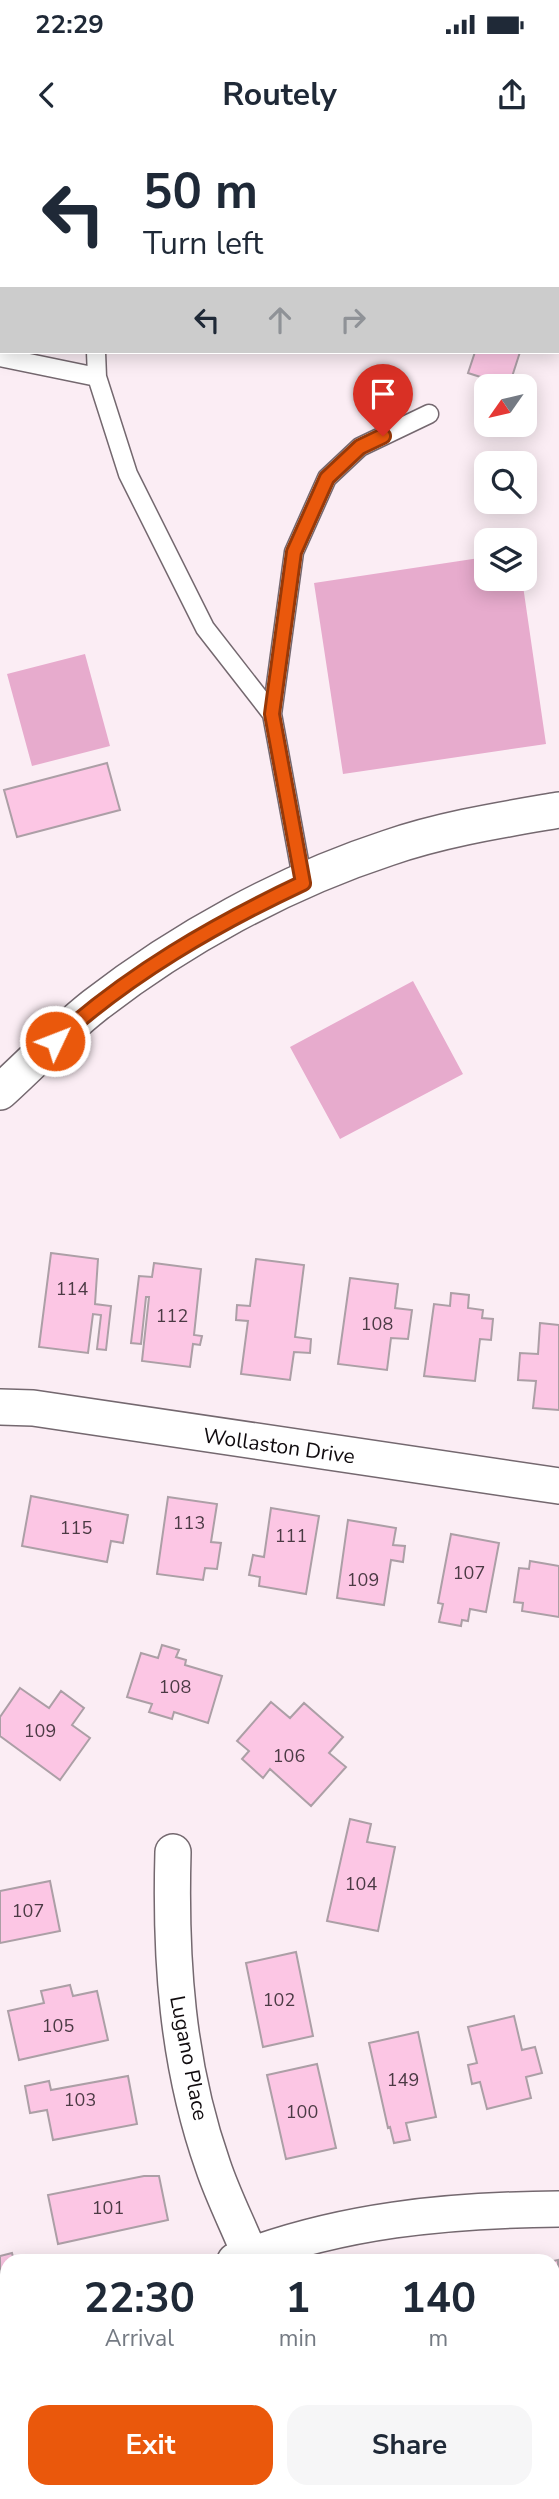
<!DOCTYPE html>
<html lang="en">
<head>
<meta charset="utf-8">
<style>
	:root { --surface:#fff; --page:#f6f6f7; --text:#1f2937; --muted:#747a83; --accent:#ea580c }
	body { margin:0; font-family:"Nunito Sans",sans-serif; background:var(--page); color:var(--text); height:100vh; display:flex; flex-direction:column; font-size:26px; white-space:nowrap }
	* { box-sizing:border-box; margin:0 }
	p { font-size:23px; color:var(--muted) }
	.icon { flex:none; width:38px; height:38px; fill:none; stroke:currentColor; stroke-width:2; stroke-linecap:round; stroke-linejoin:round }
	.map { position:relative; flex:1; overflow:hidden }
	.details { position:absolute; left:0px; top:2114px; width:560px; height:245px; display:flex; flex-direction:column; background:var(--surface); border-radius:21px 21px 0 0; box-shadow:0 4px 18px #0003 }
	.details>* { flex:none }
	.banner { position:absolute; left:0px; top:0px; width:560px; height:214px; box-shadow:0 4px 18px #0003; background:#fff; color:var(--text); overflow:hidden }
	.needle { width:46px; rotate:236deg }
	.fabs { position:absolute; left:474px; top:234px; display:grid; gap:14px }
	.fabs a { display:grid; place-items:center; width:63px; height:63px; border-radius:14px; background:var(--surface); box-shadow:0 4px 18px #0003; font-size:35px }
	.pin { position:absolute; display:grid; place-items:center; width:60px; height:60px; color:#fff; margin:-72px -30px; border-radius:50% 50% 50% 0; rotate:-45deg; box-shadow:0 0 7px #0007 }
	.pin .icon { rotate:45deg }
	.me { position:absolute; width:77px; margin:-38px; rotate:47deg; stroke-linejoin:round; filter:drop-shadow(0 0 5px #0008) }
	.turn { display:flex; align-items:center; gap:24px; height:147px; padding:0 28px; font-size:32px }
	.turn .icon { width:91px; height:91px; stroke-width:2.5 }
	.turn b { display:block; font-size:49px; line-height:60px }
	.lanes { display:flex; align-items:center; height:66px; padding:0 28px; background:#0003; justify-content:center; gap:35px; direction:ltr }
	.lanes .off { opacity:.35 }
	.eta { display:flex; justify-content:space-evenly; align-items:center; height:119px; text-align:center }
	.eta b { font-size:42px; font-weight:700; line-height:49px }
	.button { display:flex; gap:14px; margin-top:auto; padding:14px 28px }
	.button a { flex:1; height:80px; border-radius:21px; background:var(--accent); color:#fff; font-size:28px; font-weight:700; line-height:80px; text-align:center }
	.button a+a { background:var(--page); color:var(--text) }
	.status { display:flex; justify-content:space-between; align-items:center; height:49px; padding:0 35px; background:var(--surface); direction:ltr }
	.status svg { height:19px; fill:currentColor }
	header { display:flex; justify-content:space-between; align-items:center; height:91px; padding:0 28px; background:var(--surface); font-size:32px; font-weight:700 }
	.map>svg:first-child { display:block }
</style>
</head>
<body>
<div class="status"><b>22:29</b><svg viewBox="0 0 49 12"><path d="M0 12V9h3v3zM5 12V6h3v6zM10 12V3h3v9zM15 12V0h3v12zM26 1h20v11H26zM47 4h2v5h-2z"/></svg></div>
<header><svg class="icon" aria-label="back" viewBox="0 0 24 24"><path d="M15 5l-7 7 7 7"/></svg>Routely<svg class="icon" aria-label="share" viewBox="0 0 24 24"><path d="M12 15V3M7 8l5-5 5 5M5 13v7h14v-7"/></svg></header>
<div class="map">
<svg width="559" height="2359" viewBox="0 0 559 2359">
	<rect width="100%" height="100%" fill="#fbedf4"/>
	<path fill="#e7abcd" d="M176,0H559V113L558,2Z
		M486,417V439H522L546,604L343,634L314,443Z
		M85,514L110,606L32,626L7,534Z
		M413,841L463,934L340,999L290,907Z"/>
	<path fill="#84c57e" d="M540,2352L559,2354V2359H483Z"/>
	<path fill="#fcc6e4" stroke="#ac9fa6" stroke-width="2" d="M475,212H520L509,246L468,233Z
		M107,623L120,670L17,697L4,650Z
		M51,1113L98,1119L95,1164L111,1166L106,1210L97,1209L101,1175L93,1174L88,1213L39,1207Z
		M256,1119L304,1125L295,1197L311,1199L310,1213L294,1212L290,1240L241,1234L248,1181L236,1180L237,1165L250,1166Z
		M154,1123L201,1129L194,1195L202,1196L200,1205L193,1204L190,1227L142,1221L149,1157H146L141,1204L131,1203L139,1136L152,1137Z
		M350,1138L398,1144L395,1168L412,1170L408,1199L391,1198L387,1230L338,1224Z
		M451,1153L469,1155L468,1168L483,1170L482,1178L493,1179L491,1200L480,1199L475,1241L424,1236L434,1164L450,1166Z
		M540,1183L559,1185V1270L533,1268L536,1241L518,1240L520,1213L538,1214Z
		M31,1356L128,1375L123,1403L111,1401L107,1422L22,1406Z
		M168,1357L217,1364L211,1402L221,1403L217,1429L205,1428L203,1440L157,1434Z
		M271,1368L319,1376L306,1454L259,1446L260,1437L249,1435L253,1415L264,1417Z
		M348,1380L396,1388L393,1405L405,1406L403,1422L391,1420L384,1465L337,1458Z
		M451,1394L499,1403L486,1472L470,1469L468,1481L462,1480L461,1486L439,1482L443,1464L438,1463Z
		M530,1421L559,1426V1477L522,1471L523,1463L514,1462L519,1428L529,1429Z
		M162,1505L179,1510L176,1517L186,1520L185,1525L222,1536L208,1583L174,1572L172,1579L149,1572L152,1564L127,1557L141,1513L158,1518Z
		M20,1548L49,1568L61,1551L84,1568L72,1585L90,1598L60,1640L0,1596V1577Z
		M271,1562L290,1578L304,1563L343,1597L329,1613L346,1627L311,1666L270,1629L263,1638L242,1619L249,1611L237,1601Z
		M350,1679L371,1684L367,1702L395,1707L378,1791L327,1781Z
		M50,1741L60,1791L0,1803V1751Z
		M296,1812L313,1896L263,1907L246,1823Z
		M70,1845L73,1856L97,1851L108,1900L19,1920L8,1871L44,1863L41,1851Z
		M514,1876L522,1910L535,1907L542,1933L526,1937L531,1958L487,1969L480,1942L472,1944L468,1925L477,1923L468,1887Z
		M418,1892L436,1977L406,1983L410,2000L394,2003L390,1987L388,1988L369,1903Z
		M317,1924L336,2008L286,2019L267,1935Z
		M128,1936L137,1984L53,2000L47,1970L30,1973L25,1946L49,1941L51,1950Z
		M144,2036H159L168,2080L58,2104L48,2055Z
		M12,2113L14,2121H7V2165L0,2167V2116Z
		M558,2120L559,2223L553,2225V2121Z
		M41,2352H94L97,2359H43Z"/>
	<g fill="none" stroke-linecap="round" stroke-linejoin="round">
		<g stroke="#74686f" stroke-width="21">
			<path id="service" d="M96,212L97,237L128,334L205,488L272,574
				M0,217L97,237
				M303,743L272,574L294,412L327,338L360,307L429,274"/>
		</g>
		<g stroke="#74686f" stroke-width="38">
			<path id="minor" d="M0,952C31,924 61,892 94,866C180,799 284,742 388,708C443,689 501,680 559,670
				M0,1267L33,1268L559,1346
				M173,1712C170,1819 177,1924 213,2026C223,2056 238,2085 250,2115
				M235,2121C340,2080 447,2070 559,2069
				M0,2226L7,2224"/>
		</g>
		<use href="#service" stroke="#fff" stroke-width="18"/>
		<use href="#minor" stroke="#fff" stroke-width="35"/>
	</g>
	<g fill="none" stroke-linecap="round" stroke-linejoin="round">
		<g stroke="#983908" stroke-width="18">
			<path id="route" d="M55,901C129,834 214,785 303,743L272,574L294,412L327,338L360,307L383,296"/>
		</g>
		<use href="#route" stroke="#ea580c" stroke-width="12"/>
	</g>
	<g text-anchor="middle" dominant-baseline="central" stroke-width="5" stroke-linejoin="round" paint-order="stroke">
		<g font-size="18" fill="#4b3a44">
			<text x="72" y="1149">114</text>
			<text x="172" y="1176">112</text>
			<text x="377" y="1184">108</text>
			<text x="189" y="1383">113</text>
			<text x="76" y="1388">115</text>
			<text x="291" y="1396">111</text>
			<text x="469" y="1433">107</text>
			<text x="363" y="1440">109</text>
			<text x="175" y="1547">108</text>
			<text x="40" y="1591">109</text>
			<text x="289" y="1616">106</text>
			<text x="361" y="1744">104</text>
			<text x="28" y="1771">107</text>
			<text x="279" y="1860">102</text>
			<text x="58" y="1886">105</text>
			<text x="403" y="1940">149</text>
			<text x="80" y="1960">103</text>
			<text x="302" y="1972">100</text>
			<text x="108" y="2068">101</text>
		</g>
		<g font-size="21" fill="#100b0e" stroke="#fff">
			<text transform="translate(279 1306) rotate(8)">Wollaston Drive</text>
			<text transform="translate(189 1918) rotate(79)">Lugano Place</text>
		</g>
	</g>
</svg>
<div class="fabs">
<a><svg class="needle" viewBox="-14 -14 28 28"><path d="M0-13l5 13h-10z" fill="#e53935"/><path d="M0 13l5-13h-10z" fill="#747a83"/></svg></a>
<a><svg class="icon" aria-label="search" viewBox="0 0 24 24"><circle cx="10" cy="10" r="6"/><path d="M15 15l6 6"/></svg></a>
<a><svg class="icon" aria-label="layers" viewBox="0 0 24 24"><path d="M12 4l9 5-9 5-9-5zM3 14l9 5 9-5"/></svg></a>
</div>
<div class="pin" style="left:383px;top:296px;background:#d93025"><svg class="icon" aria-label="arrive" viewBox="0 0 24 24"><path d="M6 21V4h12l-3 4 3 4H6"/></svg></div>
<svg class="me" style="left:55px;top:901px" viewBox="-20 -20 40 40"><circle r="17" fill="#ea580c" stroke="#fff" stroke-width="3"/><path d="M0-11L8 9 0 5-8 9z" fill="#fff"/></svg>
<div class="banner">
<div class="turn"><svg class="icon" aria-label="left" viewBox="0 0 24 24"><path d="M17 20v-9H6M10 6l-5 5 5 5"/></svg><div><b>50 m</b>Turn left</div></div>
<div class="lanes"><svg class="icon" aria-label="left" viewBox="0 0 24 24"><path d="M17 20v-9H6M10 6l-5 5 5 5"/></svg><svg class="icon off" aria-label="ahead" viewBox="0 0 24 24"><path d="M12 20V5M6 11l6-6 6 6"/></svg><svg class="icon off" aria-label="right" viewBox="0 0 24 24"><path d="M7 20v-9h11M14 6l5 5-5 5"/></svg></div>
</div>
<section class="details">
<div class="eta">
<div><b>22:30</b><p>Arrival</p></div>
<div><b>1</b><p>min</p></div>
<div><b>140</b><p>m</p></div>
</div>
<div class="button"><a>Exit</a><a>Share</a></div>
</section>
</div>
</body>
</html>
